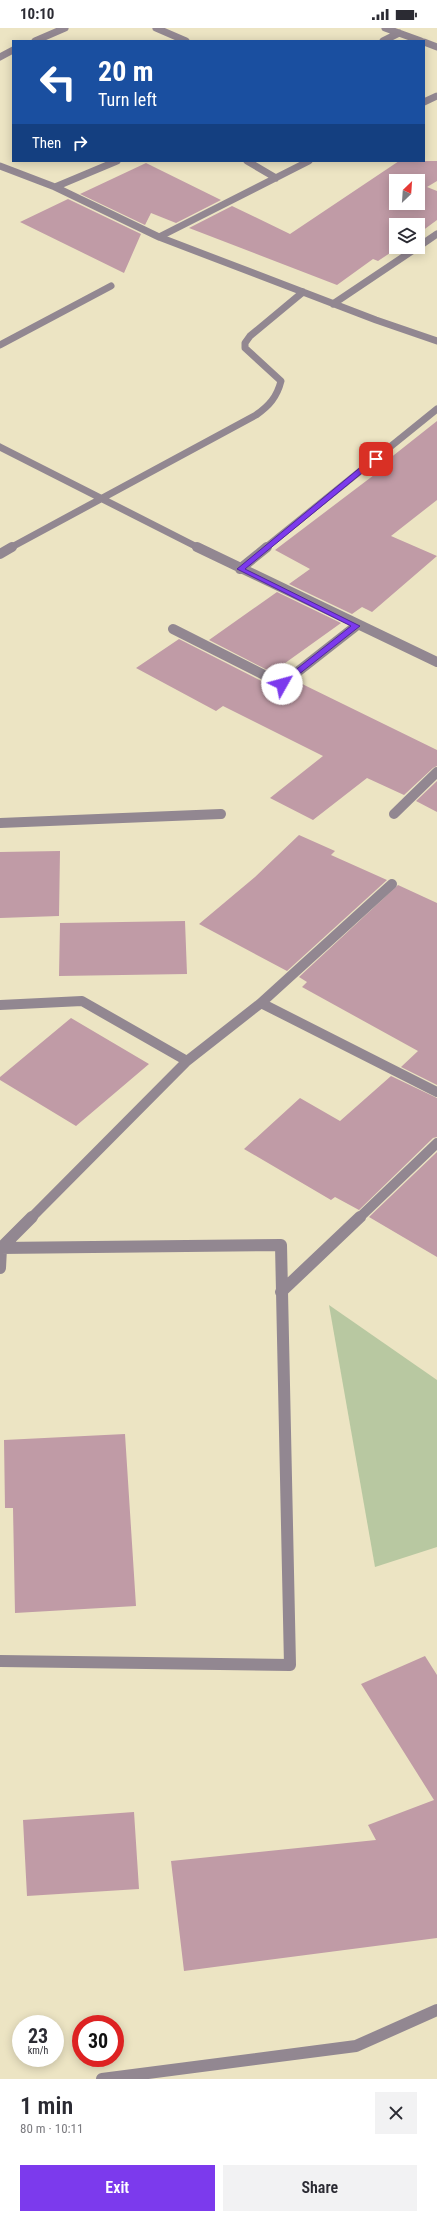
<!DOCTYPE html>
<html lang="en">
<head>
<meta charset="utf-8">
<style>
	:root { --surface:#fff; --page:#f2f2f3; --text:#2b2b33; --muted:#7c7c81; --accent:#7c3aed }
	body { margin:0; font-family:"Roboto Condensed",sans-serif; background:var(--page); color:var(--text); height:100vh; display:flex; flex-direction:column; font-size:15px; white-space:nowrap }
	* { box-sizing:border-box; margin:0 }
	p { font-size:13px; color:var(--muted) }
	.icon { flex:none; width:22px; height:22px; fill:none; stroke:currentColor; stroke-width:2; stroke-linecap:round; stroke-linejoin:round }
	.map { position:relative; height:2051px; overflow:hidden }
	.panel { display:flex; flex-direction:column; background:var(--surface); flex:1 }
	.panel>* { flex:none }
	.top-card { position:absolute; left:12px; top:12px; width:413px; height:122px; border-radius:0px; box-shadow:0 2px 10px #0003; background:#1a4fa0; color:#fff; overflow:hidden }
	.needle { width:26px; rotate:25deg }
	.controls { position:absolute; left:389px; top:146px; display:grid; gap:8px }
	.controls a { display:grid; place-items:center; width:36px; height:36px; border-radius:0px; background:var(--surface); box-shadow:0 2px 10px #0003; font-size:20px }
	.speed { position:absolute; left:12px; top:1987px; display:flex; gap:8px; font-size:20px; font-weight:700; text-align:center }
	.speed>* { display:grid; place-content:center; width:52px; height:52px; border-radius:50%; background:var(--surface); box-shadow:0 2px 10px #0003; line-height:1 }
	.speed small { font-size:10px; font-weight:400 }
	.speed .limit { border:6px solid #d22; background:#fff; color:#111 }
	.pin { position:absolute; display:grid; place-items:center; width:34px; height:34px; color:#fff; margin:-17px; border-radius:8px; box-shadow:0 2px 6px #0006 }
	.me { position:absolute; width:44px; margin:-22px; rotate:52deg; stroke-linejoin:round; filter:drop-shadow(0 0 3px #0008) }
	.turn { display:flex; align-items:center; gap:14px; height:84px; padding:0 20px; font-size:18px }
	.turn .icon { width:52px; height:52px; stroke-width:2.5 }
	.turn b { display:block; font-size:28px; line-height:34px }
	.then { display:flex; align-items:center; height:38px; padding:0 20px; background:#0003; gap:8px; font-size:15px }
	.round { display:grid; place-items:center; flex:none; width:42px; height:42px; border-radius:0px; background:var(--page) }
	.headline { display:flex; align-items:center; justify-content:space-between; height:68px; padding:0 20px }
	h1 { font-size:24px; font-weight:600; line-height:30px }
	.cta { display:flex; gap:8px; margin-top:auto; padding:8px 20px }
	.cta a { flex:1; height:46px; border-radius:0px; background:var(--accent); color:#fff; font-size:16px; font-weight:600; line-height:46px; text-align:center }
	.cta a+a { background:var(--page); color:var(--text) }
	.status { display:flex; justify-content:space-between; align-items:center; height:28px; padding:0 20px; background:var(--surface); direction:ltr }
	.status svg { height:11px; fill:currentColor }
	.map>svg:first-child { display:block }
</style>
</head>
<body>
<div class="status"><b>10:10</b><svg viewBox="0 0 49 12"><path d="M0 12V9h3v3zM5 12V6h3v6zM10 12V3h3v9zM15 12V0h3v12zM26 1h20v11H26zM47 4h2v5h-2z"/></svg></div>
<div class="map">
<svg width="437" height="2051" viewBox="0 0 437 2051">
	<rect width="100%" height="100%" fill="#ece4c3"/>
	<path fill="#b8c8a1" d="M329,1277L437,1352V1519L375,1539Z"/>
	<path fill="#c09ba6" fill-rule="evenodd" d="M399,133H437V153L427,159L437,163V192L418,206V197H396V219H399L378,233L373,231L337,257L189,200L232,178L290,206ZM396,153H418V175H396Z
		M146,135L221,172L176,195L151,185L145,197L80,166Z
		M68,171L141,206L124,245L20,194Z
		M437,393V472L391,508L437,528L372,584L362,579L352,586L289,556L310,541L275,522L374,447L370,446Z
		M277,564L341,595L274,643L283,647L281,649L209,612Z
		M179,611L279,662L285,661L296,653L437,722V738L433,740L404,767L367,750L313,792L270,770L323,728L223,678L216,683L136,640Z
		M437,753V784L416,773Z
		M299,807L335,823L331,827L387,852L287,943L199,896L255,849Z
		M60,823L59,888L0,890V824Z
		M398,857L437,875V1057L401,1039L418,1023L302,959L307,954L299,949Z
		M185,893L187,946L59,948L60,895Z
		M71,990L149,1036L76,1098L0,1052V1049Z
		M391,1048L437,1070V1109L433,1110L359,1182L335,1169L331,1172L244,1121L300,1070L340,1093Z
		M437,1124V1229L369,1189Z
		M125,1406L136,1578L15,1585L13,1480H5L4,1412Z
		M425,1628L437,1647V1910L184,1943L171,1833L376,1812L368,1797L434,1772L361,1656Z
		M134,1784L139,1861L27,1868L23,1792Z"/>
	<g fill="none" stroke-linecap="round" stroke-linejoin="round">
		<path stroke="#928791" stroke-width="7" d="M156,0L186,13
			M385,0L421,13
			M35,13L65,0
			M383,13L399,5
			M424,14L437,19
			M0,29L13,22
			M424,74L437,68
			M247,133L276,150
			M0,138L55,159L159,209L376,292L437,313
			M55,159L117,133
			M159,209L309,133
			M418,219L437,206
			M333,276L418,219
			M0,317L111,258
			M0,419L199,520
			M10,520L256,387C269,378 277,369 281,353L245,320V315L250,308L303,264
			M265,520L437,381"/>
		<path stroke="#928791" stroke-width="10" d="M197,519L437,634
			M0,526L12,519
			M240,541L267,519
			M173,601L282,656L356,598
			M394,786L437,744
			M0,795L221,786
			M261,975L437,1064
			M0,977L82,973L187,1033
			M31,1190L187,1033L261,975L392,856
			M359,1190L437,1115"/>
		<path stroke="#928791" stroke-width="12" d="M0,1220L281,1217L290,1637L0,1633
			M0,1240L1,1220L32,1189
			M281,1264L360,1189
			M102,2051L356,2018L437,1982"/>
	</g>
	<path fill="#7c3aed" stroke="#51269a" d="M373,429L379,431L245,541L360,598L284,658H279V655L351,598L237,541Z"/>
</svg>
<div class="controls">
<a><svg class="needle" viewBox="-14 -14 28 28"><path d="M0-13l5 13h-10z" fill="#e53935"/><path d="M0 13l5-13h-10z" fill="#7c7c81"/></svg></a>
<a><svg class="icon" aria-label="layers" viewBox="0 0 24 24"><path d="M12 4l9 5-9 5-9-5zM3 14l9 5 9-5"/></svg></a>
</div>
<div class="speed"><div>23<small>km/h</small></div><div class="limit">30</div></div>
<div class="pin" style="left:376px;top:431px;background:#d93025"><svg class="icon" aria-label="arrive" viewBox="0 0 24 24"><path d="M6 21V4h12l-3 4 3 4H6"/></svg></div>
<svg class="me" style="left:282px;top:656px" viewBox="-20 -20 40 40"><circle r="19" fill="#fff"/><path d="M0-13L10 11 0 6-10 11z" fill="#7c3aed"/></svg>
<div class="top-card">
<div class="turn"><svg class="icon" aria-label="left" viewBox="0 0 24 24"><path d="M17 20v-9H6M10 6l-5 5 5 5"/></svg><div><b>20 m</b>Turn left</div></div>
<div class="then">Then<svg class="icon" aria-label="right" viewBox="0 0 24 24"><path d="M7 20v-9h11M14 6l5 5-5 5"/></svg></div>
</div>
</div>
<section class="panel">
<div class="headline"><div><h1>1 min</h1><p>80 m · 10:11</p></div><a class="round"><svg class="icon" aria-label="close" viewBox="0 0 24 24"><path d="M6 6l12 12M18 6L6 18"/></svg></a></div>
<div class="cta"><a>Exit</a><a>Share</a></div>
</section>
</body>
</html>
